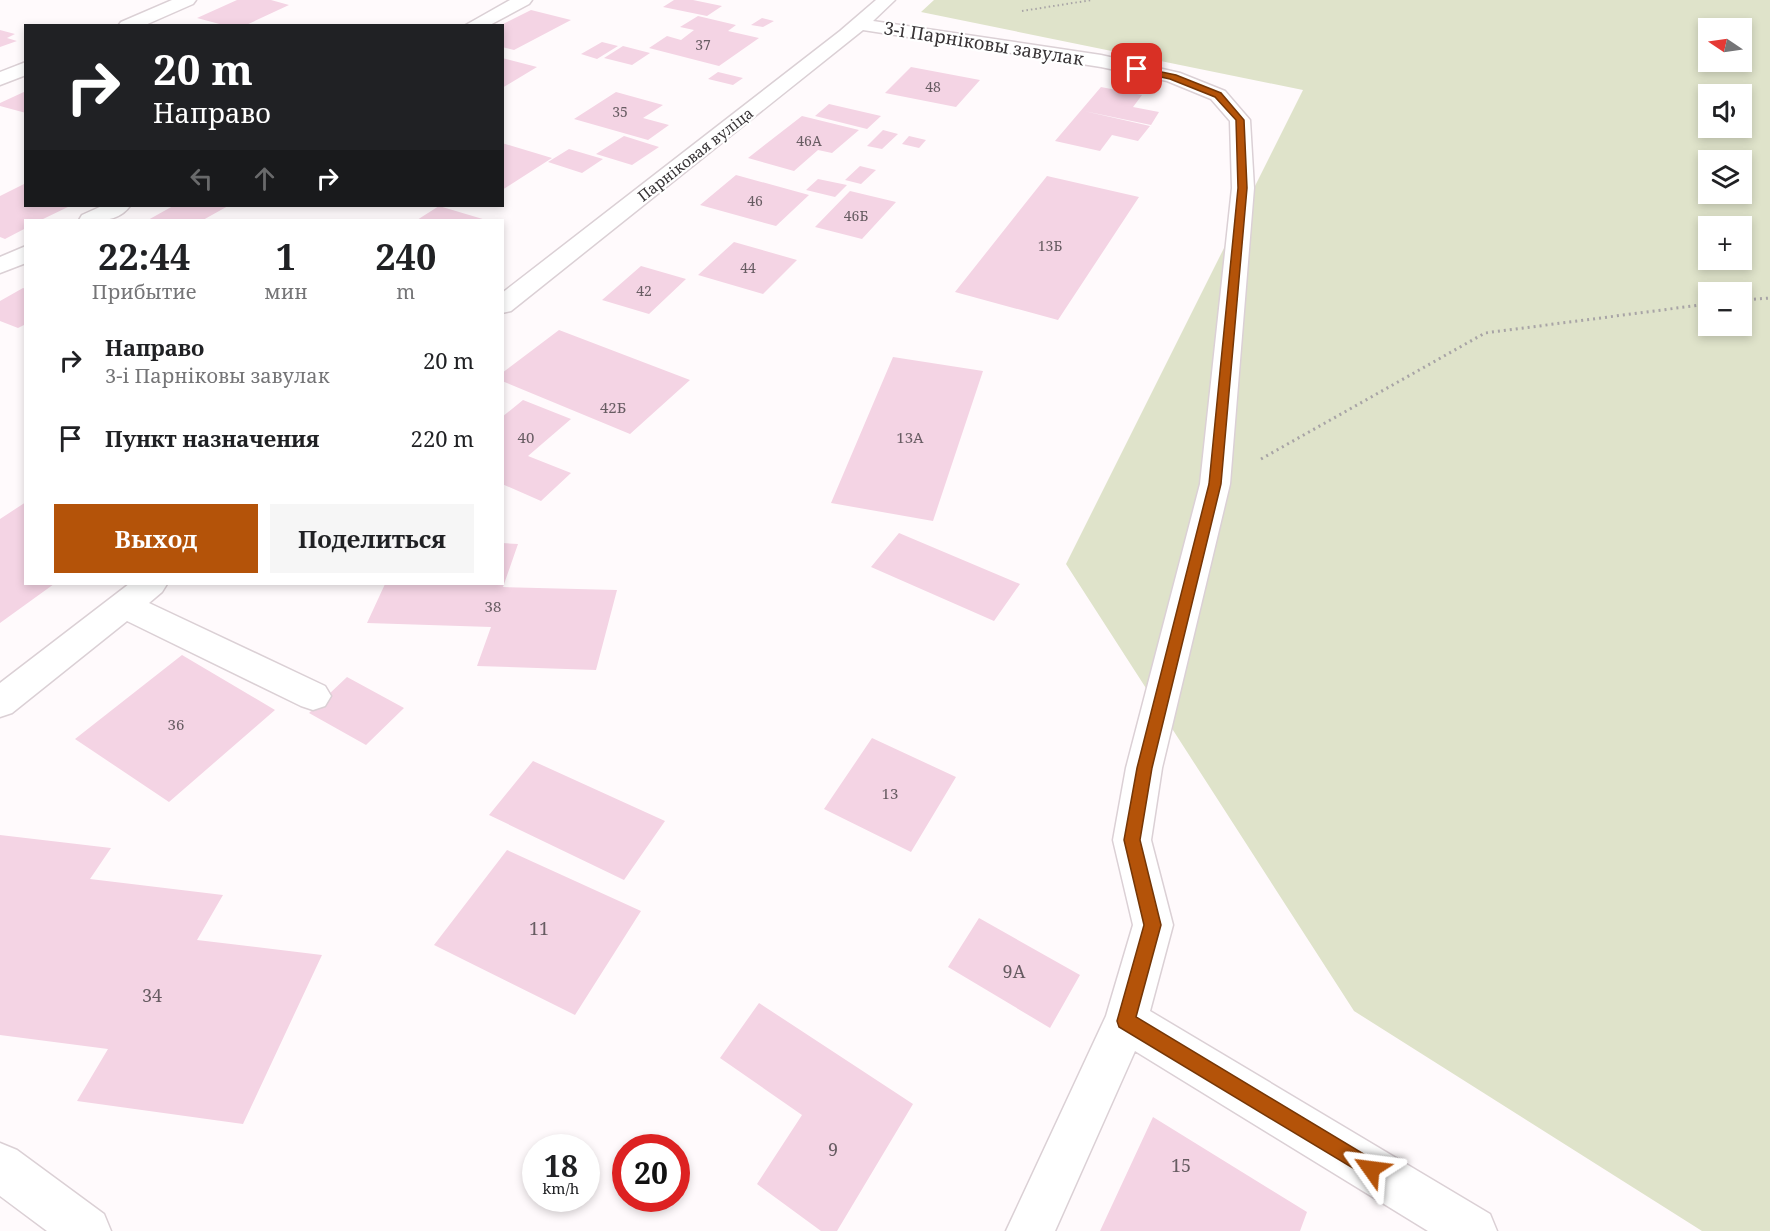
<!DOCTYPE html>
<html lang="ru">
<head>
<meta charset="utf-8">
<style>
	:root { --surface:#fff; --page:#f6f6f6; --text:#202124; --muted:#757577; --accent:#b45309 }
	body { margin:0; font-family:"Noto Serif",serif; background:var(--page); color:var(--text); height:100vh; display:flex; flex-direction:column; font-size:22px; white-space:nowrap }
	* { box-sizing:border-box; margin:0 }
	p { font-size:20px; color:var(--muted) }
	.icon { flex:none; width:33px; height:33px; fill:none; stroke:currentColor; stroke-width:2; stroke-linecap:round; stroke-linejoin:round }
	.map { position:relative; flex:1; overflow:hidden }
	.sheet { position:absolute; left:24px; top:219px; width:480px; height:366px; display:flex; flex-direction:column; background:var(--surface); border-radius:0px; box-shadow:0 3px 9px #0003 }
	.sheet>* { flex:none }
	.guide { position:absolute; left:24px; top:24px; width:480px; height:183px; border-radius:0px; box-shadow:0 3px 9px #0003; background:#202124; color:#fff; overflow:hidden }
	.needle { width:39px; rotate:283deg }
	.fabs { position:absolute; left:1698px; top:18px; display:grid; gap:12px }
	.fabs a { display:grid; place-items:center; width:54px; height:54px; border-radius:0px; background:var(--surface); box-shadow:0 3px 9px #0003; font-size:30px }
	.speed { position:absolute; left:522px; top:1134px; display:flex; gap:12px; font-size:30px; font-weight:700; text-align:center }
	.speed>* { display:grid; place-content:center; width:78px; height:78px; border-radius:50%; background:var(--surface); box-shadow:0 3px 9px #0003; line-height:1 }
	.speed small { font-size:15px; font-weight:400 }
	.speed .limit { border:9px solid #d22; background:#fff; color:#111 }
	.pin { position:absolute; display:grid; place-items:center; width:51px; height:51px; color:#fff; margin:-26px; border-radius:12px; box-shadow:0 3px 9px #0006 }
	.me { position:absolute; width:66px; margin:-33px; rotate:301deg; stroke-linejoin:round; filter:drop-shadow(0 0 4px #0008) }
	.turn { display:flex; align-items:center; gap:21px; height:126px; padding:0 30px; font-size:27px }
	.turn .icon { width:78px; height:78px; stroke-width:2.5 }
	.turn b { display:block; font-size:42px; line-height:51px }
	.lanes { display:flex; align-items:center; height:57px; padding:0 30px; background:#0003; justify-content:center; gap:30px; direction:ltr }
	.lanes .off { opacity:.35 }
	.eta { display:flex; justify-content:space-evenly; align-items:center; height:102px; text-align:center }
	.eta b { font-size:36px; font-weight:700; line-height:42px }
	.button { display:flex; gap:12px; margin-top:auto; padding:12px 30px }
	.button a { flex:1; height:69px; border-radius:0px; background:var(--accent); color:#fff; font-size:24px; font-weight:700; line-height:69px; text-align:center }
	.button a+a { background:var(--page); color:var(--text) }
	ul { padding:0; list-style:none }
	li { display:flex; align-items:center; gap:18px; height:78px; padding:0 30px }
	li div { flex:1 }
	li b { display:block; font-size:22px }
	li em { font-style:normal }
	.map>svg:first-child { display:block }
</style>
</head>
<body>
<div class="map">
<svg width="1770" height="1231" viewBox="0 0 1770 1231">
	<rect width="100%" height="100%" fill="#fffafc"/>
	<path fill="#dfe3ca" fill-rule="evenodd" d="M934,0H1770V1231H1702L1354,1011L1066,564L1303,90L921,12ZM1708,28H1742V62H1708ZM1708,94H1742V128H1708ZM1708,160H1742V194H1708ZM1708,226H1742V260H1708ZM1708,292H1742V326H1708Z"/>
	<path fill="#f4d4e4" d="M237,0H271L289,5L244,26H227L197,18Z
		M674,0H693L722,6L707,16L663,7Z
		M531,10L571,20L514,50L502,47V26H499Z
		M698,16L736,25L728,31L759,38L719,66L649,48L667,36L681,40L694,30L680,27Z
		M762,18L774,21L763,27L751,25Z
		M0,30L15,34L7,38L17,41L0,47Z
		M602,42L618,46L597,59L581,54Z
		M623,46L650,53L632,65L604,58Z
		M502,58L537,67L502,88Z
		M911,67L980,80L956,107L885,93Z
		M718,72L743,78L733,85L708,79Z
		M1101,87L1142,95L1133,107L1159,112L1151,125L1084,111L1150,126L1138,141L1112,135L1100,151L1055,141Z
		M26,91V113L0,106V103Z
		M616,92L663,105L643,118L669,125L648,140L574,119Z
		M829,104L881,116L867,129L815,116Z
		M802,116L859,130L832,153L818,150L794,171L748,158Z
		M883,130L898,134L882,149L867,146Z
		M624,136L659,147L632,165L596,154Z
		M909,136L926,140L919,148L902,144Z
		M502,143L552,158L502,190Z
		M569,149L603,159L582,173L548,162Z
		M860,166L876,170L861,184L845,180Z
		M736,175L809,195L776,226L700,205Z
		M1047,176L1139,197L1058,320L955,292Z
		M818,179L847,185L835,197L806,190Z
		M26,183V206H70L41,220H26V228L5,239L0,237V196Z
		M850,191L896,202L862,239L815,227Z
		M173,206H228L203,220H148Z
		M439,206L486,220H417Z
		M734,242L797,260L763,294L698,275Z
		M641,266L686,279L649,314L602,300Z
		M23,288L26,289V324L18,328L0,321V301Z
		M559,330L690,380L630,434L502,381V373Z
		M893,357L983,371L933,521L831,503Z
		M523,400L571,419L528,456L571,473L541,501L502,484V417Z
		M26,502V584H54L0,623V519Z
		M899,533L1020,584L994,621L871,567Z
		M502,543L518,544L503,587L617,590L596,670L477,666L491,627L367,623L385,584H502Z
		M182,655L275,710L169,802L75,739Z
		M347,677L404,708L366,745L309,713Z
		M872,738L956,777L911,852L824,809Z
		M533,761L665,821L624,880L489,815Z
		M0,835L111,848L90,879L223,895L197,940L322,955L243,1124L77,1101L108,1049L0,1035Z
		M507,850L641,911L575,1015L434,945Z
		M979,918L1080,975L1050,1028L948,967Z
		M759,1003L913,1104L837,1231H821L757,1184L802,1115L720,1058Z
		M1153,1117L1307,1212L1300,1231H1100Z"/>
	<g fill="none" stroke-linecap="round" stroke-linejoin="round">
		<g stroke="#dbd0d5" stroke-width="3">
			<path id="minor" d="M172,0H196L193,4L143,26H118L121,22Z
				M510,0H532L529,4L488,26H464Z
				M876,0H895L873,21L1101,55L1180,73L1225,91L1250,120L1254,188L1230,484L1162,768L1151,840L1173,925L1150,1011L1490,1214L1497,1231H1428L1135,1051L1055,1231H1006L1106,1016L1133,925L1113,840L1126,768L1200,484L1232,188L1230,121L1211,99L1167,81L1101,67L863,30L511,311L502,313V293L840,31Z
				M26,62V75L0,85V72Z
				M102,206H130C119,222 95,222 79,220L82,215Z
				M26,246V263L0,273V257Z
				M129,584H167L162,592L149,603L325,686L331,696L325,706L313,710L301,706L127,621L12,713L0,717V683Z
				M0,1143L17,1150L104,1214L111,1231H47L0,1196Z"/>
		</g>
		<path stroke="#a8a4a6" stroke-width="2" stroke-dasharray="1.5 3" stroke-linecap="butt" d="M1022,11L1092,0"/>
		<path stroke="#a8a4a6" stroke-width="3" stroke-dasharray="2 4" stroke-linecap="butt" d="M1742,300L1770,298
			M1261,459L1485,333L1708,304"/>
		<use href="#minor" fill="#fff" fill-rule="evenodd"/>
	</g>
	<path fill="#b45309" stroke="#753606" stroke-width="1.5" d="M1137,67L1176,75L1221,93L1244,120L1247,188L1221,484L1152,768L1140,840L1161,925L1136,1017L1377,1162L1380,1169L1377,1176L1371,1179L1119,1027L1117,1021L1144,925L1124,840L1137,768L1209,484L1238,188L1236,120L1215,97L1170,79L1134,71L1133,69Z"/>
	<g text-anchor="middle" dominant-baseline="central" stroke-width="4.5" stroke-linejoin="round" paint-order="stroke">
		<g font-size="14" fill="#675c62">
			<text x="703" y="44">37</text>
			<text x="933" y="86">48</text>
			<text x="620" y="111">35</text>
			<text x="809" y="140">46А</text>
			<text x="755" y="200">46</text>
			<text x="856" y="215">46Б</text>
			<text x="1050" y="245">13Б</text>
			<text x="748" y="267">44</text>
			<text x="644" y="290">42</text>
		</g>
		<g font-size="15" fill="#383436" stroke="#fff">
			<text transform="translate(695 154) rotate(-38)">Парніковая вуліца</text>
		</g>
		<g font-size="15" fill="#675c62">
			<text x="613" y="407">42Б</text>
			<text x="526" y="437">40</text>
			<text x="910" y="437">13А</text>
			<text x="493" y="606">38</text>
			<text x="176" y="724">36</text>
			<text x="890" y="793">13</text>
		</g>
		<g font-size="18" fill="#383436" stroke="#fff">
			<text transform="translate(984 43) rotate(9)">3-і Парніковы завулак</text>
		</g>
		<g font-size="18" fill="#675c62">
			<text x="539" y="928">11</text>
			<text x="1014" y="971">9А</text>
			<text x="152" y="995">34</text>
			<text x="833" y="1149">9</text>
			<text x="1181" y="1165">15</text>
		</g>
	</g>
</svg>
<div class="fabs">
<a><svg class="needle" viewBox="-14 -14 28 28"><path d="M0-13l5 13h-10z" fill="#e53935"/><path d="M0 13l5-13h-10z" fill="#757577"/></svg></a>
<a><svg class="icon" aria-label="sound" viewBox="0 0 24 24"><path d="M4 9h4l5-4v14l-5-4H4zM17 9q2 3 0 6"/></svg></a>
<a><svg class="icon" aria-label="layers" viewBox="0 0 24 24"><path d="M12 4l9 5-9 5-9-5zM3 14l9 5 9-5"/></svg></a>
<a>+</a>
<a>−</a>
</div>
<div class="speed"><div>18<small>km/h</small></div><div class="limit">20</div></div>
<div class="pin" style="left:1137px;top:69px;background:#d93025"><svg class="icon" aria-label="arrive" viewBox="0 0 24 24"><path d="M6 21V4h12l-3 4 3 4H6"/></svg></div>
<svg class="me" style="left:1371px;top:1169px" viewBox="-20 -20 40 40"><path d="M0-17L14 15 0 8-14 15z" fill="#b45309" stroke="#fff" stroke-width="4"/></svg>
<div class="guide">
<div class="turn"><svg class="icon" aria-label="right" viewBox="0 0 24 24"><path d="M7 20v-9h11M14 6l5 5-5 5"/></svg><div><b>20 m</b>Направо</div></div>
<div class="lanes"><svg class="icon off" aria-label="left" viewBox="0 0 24 24"><path d="M17 20v-9H6M10 6l-5 5 5 5"/></svg><svg class="icon off" aria-label="ahead" viewBox="0 0 24 24"><path d="M12 20V5M6 11l6-6 6 6"/></svg><svg class="icon" aria-label="right" viewBox="0 0 24 24"><path d="M7 20v-9h11M14 6l5 5-5 5"/></svg></div>
</div>
<section class="sheet">
<div class="eta">
<div><b>22:44</b><p>Прибытие</p></div>
<div><b>1</b><p>мин</p></div>
<div><b>240</b><p>m</p></div>
</div>
<ul>
<li><svg class="icon" aria-label="right" viewBox="0 0 24 24"><path d="M7 20v-9h11M14 6l5 5-5 5"/></svg><div><b>Направо</b><p>3-і Парніковы завулак</p></div><em>20 m</em></li>
<li><svg class="icon" aria-label="arrive" viewBox="0 0 24 24"><path d="M6 21V4h12l-3 4 3 4H6"/></svg><div><b>Пункт назначения</b></div><em>220 m</em></li>
</ul>
<div class="button"><a>Выход</a><a>Поделиться</a></div>
</section>
</div>
</body>
</html>
